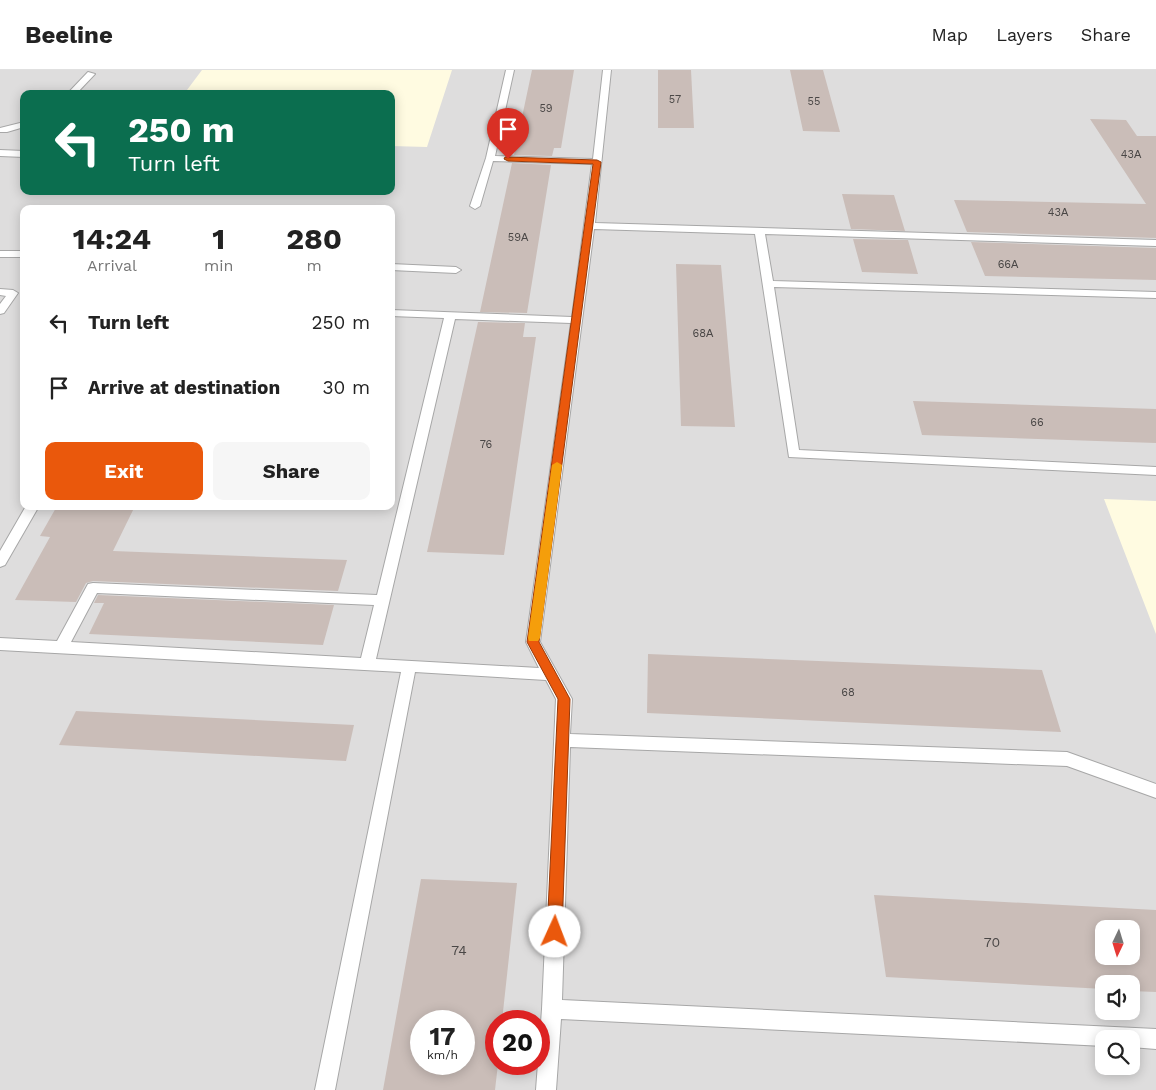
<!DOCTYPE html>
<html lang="en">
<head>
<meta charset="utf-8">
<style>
	:root { --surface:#fff; --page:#f6f6f6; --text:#222; --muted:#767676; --line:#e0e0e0; --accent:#ea580c }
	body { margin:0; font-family:"Work Sans",sans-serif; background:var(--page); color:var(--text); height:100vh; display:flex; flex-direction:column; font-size:19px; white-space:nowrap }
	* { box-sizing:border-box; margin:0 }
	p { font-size:16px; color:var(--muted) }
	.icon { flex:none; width:28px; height:28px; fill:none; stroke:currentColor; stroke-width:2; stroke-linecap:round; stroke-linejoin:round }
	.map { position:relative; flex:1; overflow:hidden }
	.side { position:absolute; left:20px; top:135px; width:375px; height:305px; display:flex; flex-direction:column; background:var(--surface); border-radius:10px; box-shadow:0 2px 12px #0003 }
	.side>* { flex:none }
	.top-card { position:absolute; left:20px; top:20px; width:375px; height:105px; border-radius:10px; box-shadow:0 2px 12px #0003; background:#0b6e4f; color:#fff; overflow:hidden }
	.needle { width:32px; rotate:184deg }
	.buttons { position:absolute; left:1095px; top:850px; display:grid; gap:10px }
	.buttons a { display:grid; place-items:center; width:45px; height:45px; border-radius:10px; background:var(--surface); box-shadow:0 2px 12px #0003; font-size:25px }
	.speed { position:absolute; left:410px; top:940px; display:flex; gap:10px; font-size:25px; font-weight:700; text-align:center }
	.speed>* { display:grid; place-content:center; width:65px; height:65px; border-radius:50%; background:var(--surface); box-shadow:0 2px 12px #0003; line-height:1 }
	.speed small { font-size:12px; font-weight:400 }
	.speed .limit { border:8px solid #d22; background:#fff; color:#111 }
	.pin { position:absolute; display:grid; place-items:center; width:42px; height:42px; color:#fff; margin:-51px -21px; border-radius:50% 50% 50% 0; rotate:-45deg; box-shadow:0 0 5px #0007 }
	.pin .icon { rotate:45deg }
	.me { position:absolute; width:55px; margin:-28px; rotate:2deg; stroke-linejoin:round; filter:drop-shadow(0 0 4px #0008) }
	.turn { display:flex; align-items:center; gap:18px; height:105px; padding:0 25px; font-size:22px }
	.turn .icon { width:65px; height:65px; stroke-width:2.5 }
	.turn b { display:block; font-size:35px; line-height:42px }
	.eta { display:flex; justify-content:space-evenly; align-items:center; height:85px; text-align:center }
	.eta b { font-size:30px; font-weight:700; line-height:35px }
	.primary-button { display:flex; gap:10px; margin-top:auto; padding:10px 25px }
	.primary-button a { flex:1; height:58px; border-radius:10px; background:var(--accent); color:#fff; font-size:20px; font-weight:700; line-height:58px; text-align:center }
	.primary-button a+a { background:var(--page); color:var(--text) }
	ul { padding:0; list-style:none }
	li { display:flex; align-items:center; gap:15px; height:65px; padding:0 25px }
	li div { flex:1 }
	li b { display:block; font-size:19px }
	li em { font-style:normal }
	header { display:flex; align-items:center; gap:30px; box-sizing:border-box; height:70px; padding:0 25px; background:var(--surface); border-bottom:1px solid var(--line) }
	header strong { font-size:24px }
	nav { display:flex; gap:28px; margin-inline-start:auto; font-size:18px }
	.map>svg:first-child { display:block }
</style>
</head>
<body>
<header>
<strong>Beeline</strong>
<nav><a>Map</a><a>Layers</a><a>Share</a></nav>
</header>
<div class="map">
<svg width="1156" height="1020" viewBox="0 0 1156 1020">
	<rect width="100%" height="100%" fill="#f1ece6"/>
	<path fill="#dedddd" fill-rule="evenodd" d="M0,0H1156V1020H0ZM24,24H391V121H24ZM24,139H391V436H24ZM1104,859H1131V886H1104ZM1104,914H1131V941H1104ZM421,951H464V994H421ZM496,951H539V994H496ZM1104,969H1131V996H1104Z"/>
	<path fill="#fffbe1" d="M202,0H452L427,77L391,76V24H184Z
		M1104,429L1156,431V564Z"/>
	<path fill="#cabdb8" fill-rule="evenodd" d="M532,0H574L561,78H554L552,86L514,85Z
		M658,0H691L694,58H658Z
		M790,0H823L840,62L803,61Z
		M1090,49L1126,50L1137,66H1156V168L967,162L954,130L1146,134Z
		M512,93L551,95L527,243L480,242Z
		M842,124L894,125L905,161L851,159Z
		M853,169L908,170L918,204L862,202Z
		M971,172L1156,178V210L985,206Z
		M676,194L721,195L735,357L681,356Z
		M478,252L525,253L523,267H536L504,485L427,482Z
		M913,331L1156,339V373L922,365Z
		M57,436H135L113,481L347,490L338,521L93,511L86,513L76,532L15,530L50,467L40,466Z
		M98,525L334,535L323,575L89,564L104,533H94Z
		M648,584L1042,600L1061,662L647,643Z
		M76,641L354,655L346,691L59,675Z
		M421,809L517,813L502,951H496V994H498L495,1020H383ZM421,951H464V994H421Z
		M874,825L1156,840V922L1131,921V914H1104V919L886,907ZM1104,859H1131V886H1104Z"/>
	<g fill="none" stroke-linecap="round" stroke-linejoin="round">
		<g stroke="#a7a7a7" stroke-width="2">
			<path id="service" d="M506,0H514L495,86L593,89L603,0H611L595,153L1156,170V176L765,164L773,211L1156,222V228L774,217L799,380L1156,397V405L789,387L755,164L594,159L540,572L572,629L570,664L1067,682L1156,714V728L1067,696L570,677L562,930L1156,959V979L1131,977V969H1104V976L561,949L556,1020H536L542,939L556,629L546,610L415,602L335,1020H315L401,602L0,580V568L57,571L88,514L93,513L377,525L444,248L391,246V240L572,247L592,94L493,91L480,136L475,139L470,136L486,88ZM455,249L571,253L526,572L539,598L376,589ZM97,523L374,535L361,588L71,572Z
				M88,2L95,4L76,24H67Z
				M24,52V57L7,62H0V58Z
				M0,80L24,81V87L0,86Z
				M0,181H24V187H0Z
				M391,194L456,197L461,200L456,203L391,200Z
				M0,219L13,220L18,223L4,243L0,244V234L6,226L0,225Z
				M26,436H39L5,495L0,497V481Z"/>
		</g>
		<use href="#service" fill="#fff" fill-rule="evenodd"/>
	</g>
	<path fill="#ea580c" stroke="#983908" d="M505,87L597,90L601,92L539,572L570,629L562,862L560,867L555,869L550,867L547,862L558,629L527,572L593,94L508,91L504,89Z"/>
	<path fill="#f59e0b" d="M557,392L562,395L540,568L538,571H529L528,568L552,395Z"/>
	<g text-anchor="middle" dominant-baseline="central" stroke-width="5" stroke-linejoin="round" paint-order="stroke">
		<g font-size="11" fill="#4a4746">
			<text x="675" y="29">57</text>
			<text x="814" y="31">55</text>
			<text x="546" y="38">59</text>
			<text x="1131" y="84">43А</text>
			<text x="1058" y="142">43А</text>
			<text x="518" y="167">59А</text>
			<text x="1008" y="194">66А</text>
			<text x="703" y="263">68А</text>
			<text x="1037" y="352">66</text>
			<text x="486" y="374">76</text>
			<text x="848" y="622">68</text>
		</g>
		<g font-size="14" fill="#4a4746">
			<text x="992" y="872">70</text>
			<text x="459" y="880">74</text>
		</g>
	</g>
</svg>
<div class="buttons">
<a><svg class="needle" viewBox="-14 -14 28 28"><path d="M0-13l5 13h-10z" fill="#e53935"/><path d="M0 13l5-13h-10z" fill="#767676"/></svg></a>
<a><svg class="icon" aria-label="sound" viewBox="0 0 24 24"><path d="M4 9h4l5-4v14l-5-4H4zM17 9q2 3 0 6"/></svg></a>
<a><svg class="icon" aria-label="search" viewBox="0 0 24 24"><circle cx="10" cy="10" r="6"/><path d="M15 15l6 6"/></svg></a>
</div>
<div class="speed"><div>17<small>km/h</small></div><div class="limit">20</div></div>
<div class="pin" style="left:508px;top:89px;background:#d93025"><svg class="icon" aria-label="arrive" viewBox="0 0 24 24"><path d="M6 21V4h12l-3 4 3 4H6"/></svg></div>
<svg class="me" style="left:555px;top:862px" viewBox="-20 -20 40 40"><circle r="19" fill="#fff"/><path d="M0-13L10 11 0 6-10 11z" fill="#ea580c"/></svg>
<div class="top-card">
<div class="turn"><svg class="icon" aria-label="left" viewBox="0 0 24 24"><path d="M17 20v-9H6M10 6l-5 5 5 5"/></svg><div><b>250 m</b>Turn left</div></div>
</div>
<section class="side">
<div class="eta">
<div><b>14:24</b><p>Arrival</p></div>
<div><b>1</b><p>min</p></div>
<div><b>280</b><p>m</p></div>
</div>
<ul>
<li><svg class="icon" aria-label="left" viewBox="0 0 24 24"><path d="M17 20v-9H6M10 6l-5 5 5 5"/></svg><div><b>Turn left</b></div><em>250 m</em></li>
<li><svg class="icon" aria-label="arrive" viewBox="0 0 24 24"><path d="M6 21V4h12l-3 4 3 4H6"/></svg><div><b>Arrive at destination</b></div><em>30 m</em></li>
</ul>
<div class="primary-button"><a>Exit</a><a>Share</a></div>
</section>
</div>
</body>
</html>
